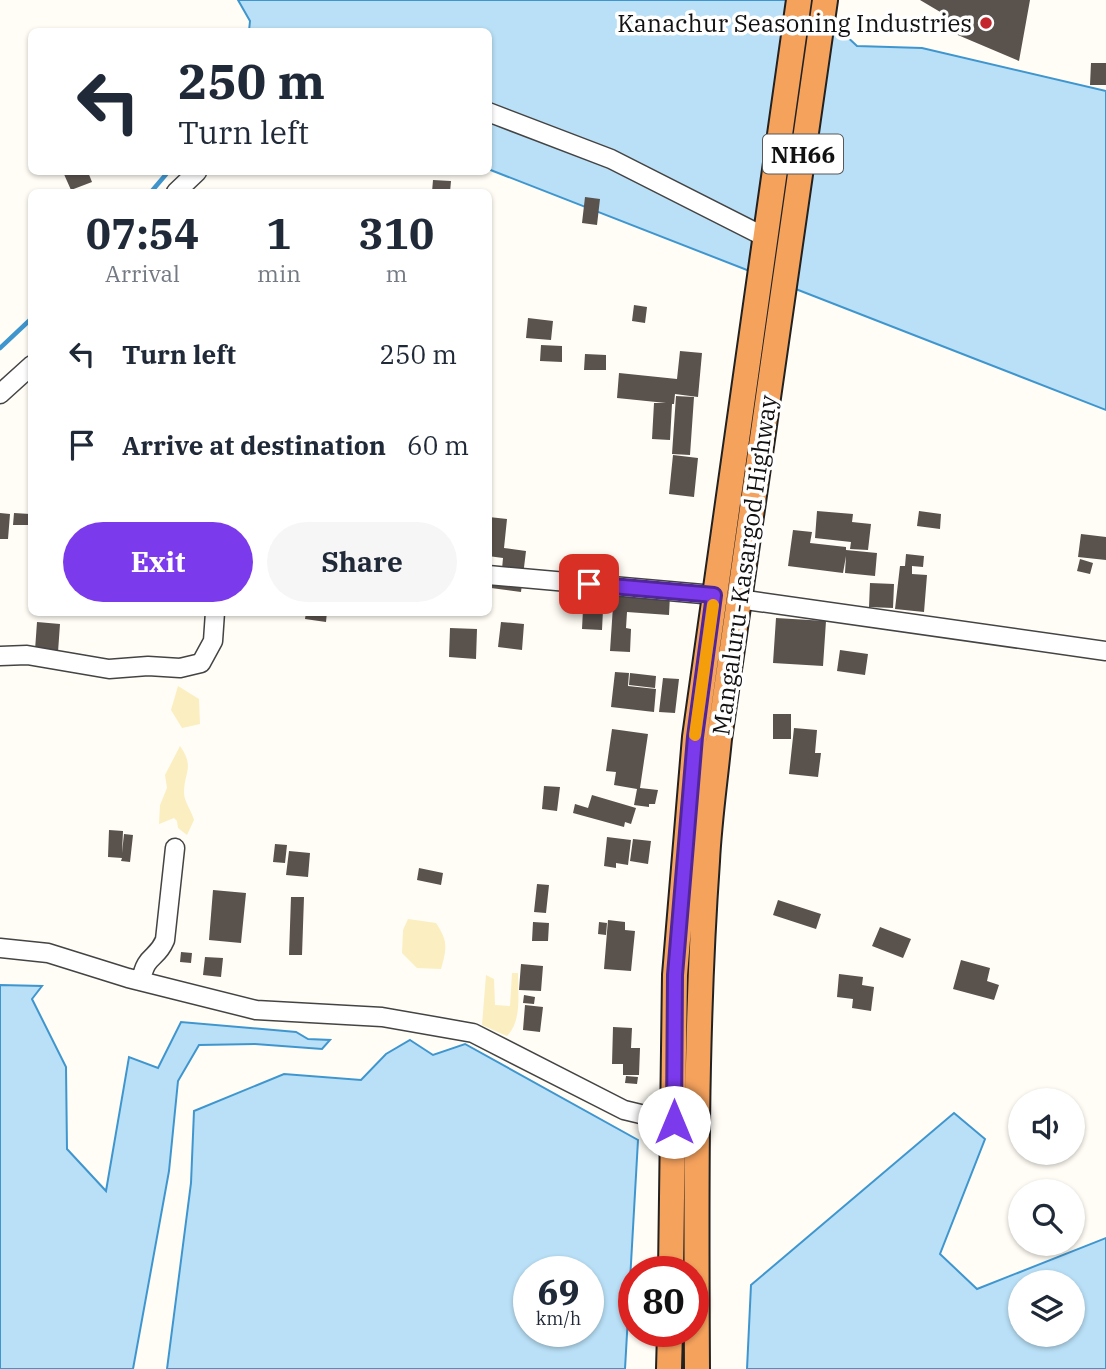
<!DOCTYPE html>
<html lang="en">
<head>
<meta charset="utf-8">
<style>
	:root { --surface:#fff; --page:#f6f6f7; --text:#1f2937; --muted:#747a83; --accent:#7c3aed }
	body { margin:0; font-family:"IBM Plex Serif",serif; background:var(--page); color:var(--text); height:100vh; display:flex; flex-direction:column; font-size:26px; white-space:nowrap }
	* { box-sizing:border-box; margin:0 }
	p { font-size:23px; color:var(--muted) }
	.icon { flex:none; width:38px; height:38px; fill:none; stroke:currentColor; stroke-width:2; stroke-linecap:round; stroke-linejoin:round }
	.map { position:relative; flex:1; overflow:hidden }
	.sheet { position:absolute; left:28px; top:189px; width:464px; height:427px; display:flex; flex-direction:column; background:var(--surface); border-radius:10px; box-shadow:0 2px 5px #0004 }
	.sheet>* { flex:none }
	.hud { position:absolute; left:28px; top:28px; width:464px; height:147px; border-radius:10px; box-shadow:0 2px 5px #0004; background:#fff; color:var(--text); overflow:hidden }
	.fabs { position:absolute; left:1008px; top:1088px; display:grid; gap:14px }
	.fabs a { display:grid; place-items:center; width:77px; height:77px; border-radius:50%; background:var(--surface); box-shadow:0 2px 5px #0004; font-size:35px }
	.speed { position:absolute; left:513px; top:1256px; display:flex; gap:14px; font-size:35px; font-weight:700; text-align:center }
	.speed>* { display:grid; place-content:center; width:91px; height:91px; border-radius:50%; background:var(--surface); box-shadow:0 2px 5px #0004; line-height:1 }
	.speed small { font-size:18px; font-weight:400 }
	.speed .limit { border:10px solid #d22; background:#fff; color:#111 }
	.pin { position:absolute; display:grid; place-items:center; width:60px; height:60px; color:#fff; margin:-30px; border-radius:14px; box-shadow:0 4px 10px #0006 }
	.me { position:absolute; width:77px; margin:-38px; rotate:0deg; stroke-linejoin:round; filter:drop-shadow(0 0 5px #0008) }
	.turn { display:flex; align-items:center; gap:24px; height:147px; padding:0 35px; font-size:32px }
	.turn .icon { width:91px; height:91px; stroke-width:2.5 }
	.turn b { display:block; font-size:49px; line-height:60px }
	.eta { display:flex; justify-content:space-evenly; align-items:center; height:119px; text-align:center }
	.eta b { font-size:42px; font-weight:700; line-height:49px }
	.button { display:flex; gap:14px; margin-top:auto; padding:14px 35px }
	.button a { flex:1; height:80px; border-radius:42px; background:var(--accent); color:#fff; font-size:28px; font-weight:700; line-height:80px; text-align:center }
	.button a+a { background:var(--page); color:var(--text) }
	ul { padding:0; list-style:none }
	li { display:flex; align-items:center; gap:21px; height:91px; padding:0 35px }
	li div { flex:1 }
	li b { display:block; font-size:26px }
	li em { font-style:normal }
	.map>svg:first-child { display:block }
</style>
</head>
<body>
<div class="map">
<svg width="1106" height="1369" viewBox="0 0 1106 1369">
	<rect width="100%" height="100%" fill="#fffdf5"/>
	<path fill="#fbeec1" d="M178,686L199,699L200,724L182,728L171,710Z
		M180,746C195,767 184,772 184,793C184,801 192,812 194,820L187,835L178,828L177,821L174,818L159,824L160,805L167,788L165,775Z
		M408,919L436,923C448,941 447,948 441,969L417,968L402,953L403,930Z
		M512,973H518C518,994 522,1021 507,1036L482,1025L486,975L494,979L495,1005L510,1006Z"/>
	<path fill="#b9e0f7" stroke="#3f96cf" stroke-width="2" fill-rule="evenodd" d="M238,0H793L813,5L857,46L922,48L1106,91V410L488,169V32L249,31L250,21Z
		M0,985L42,986L32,999L66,1067L67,1149L106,1191L129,1057L158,1068L181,1022L296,1032L308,1039L330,1040L322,1049L255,1044L199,1045L178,1081L169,1171L133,1369H0Z
		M410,1040L433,1055L465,1044L638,1140L625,1369H167L191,1183L194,1111L284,1074L361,1080L386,1054ZM528,1272H588V1332H528Z
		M954,1113L985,1139L940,1254L977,1289L1106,1238V1369H747L751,1285ZM1020,1283H1073V1335H1020Z"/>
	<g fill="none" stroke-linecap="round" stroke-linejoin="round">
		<path stroke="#3f96cf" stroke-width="4.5" d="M151,192L168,172
			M0,348L32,318"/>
	</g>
	<path fill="#5a524d" d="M920,0H1030L1019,61L946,30L947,16Z
		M1091,63H1106V85H1090Z
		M63,172H88L92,182L71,190Z
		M433,180L451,181L450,192H432Z
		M585,197L600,199L597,225L582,223Z
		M634,305L647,307L645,323L632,321Z
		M528,318L553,321L551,340L526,338Z
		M541,345L562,346V362L540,361Z
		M680,351L702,353L698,397L675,394L674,404H672L670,440L652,439L654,403H666L617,398L619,373L677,379Z
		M585,354L606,355V370H584Z
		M676,396L694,397L690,455L672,454Z
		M673,455L698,458L694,497L669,494Z
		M817,511L853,514L852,522L871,524L868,550L850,549L851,542L815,538Z
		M919,511L941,514L940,529L917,526Z
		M0,513L10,514L8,539H0Z
		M14,513L30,514V525H13Z
		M489,517L507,519L504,548L526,551L521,592L491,588L494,568L502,569L503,558L488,556Z
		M793,530L812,532L810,543L846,547V550L877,553L875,576L845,573L846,556L843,573L788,566Z
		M1081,534L1106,537V560L1078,557Z
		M906,554L924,556L923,567L912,566V574L927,575L924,612L895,609L900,566H905Z
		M1080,559L1093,563L1090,574L1077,571Z
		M870,583L894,584L893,608L869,607Z
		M614,591L670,595L669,615L627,612L626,628L631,629L630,652L610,651Z
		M583,609L603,610L602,630L582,629Z
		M306,612H327L326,622L305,619Z
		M776,618L826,621L823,666L773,663Z
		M37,622L60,624L58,652L35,650Z
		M501,622L524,624L522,650L498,647Z
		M450,628L477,629L476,659L449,657Z
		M840,650L868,654L865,675L837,671Z
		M615,672L629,673L628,686L656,689L654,712L611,707Z
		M630,673L656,676L655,688L629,685Z
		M663,678L679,679L675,713L659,712Z
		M773,714H791V739H773Z
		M794,728L817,730L815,753H821L818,777L789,774Z
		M612,729L648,734L640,788L658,790L655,804H649V807L634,805L637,789L614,785L616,772L606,771Z
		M544,786L560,787L557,811L542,809Z
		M592,795L636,808L631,824L625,822L624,827L573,813L575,804L588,808Z
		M109,830L123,831L122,853L124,834L133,835L130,862L121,861L122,858L108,857Z
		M607,837L631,840L628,865L616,863V868L604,866Z
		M633,839L651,841L648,864L630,861Z
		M275,844L287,845L285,863L273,862Z
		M289,851L310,853L308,877L286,875Z
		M419,868L443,873L441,885L417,880Z
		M537,884L549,885L546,913L534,912Z
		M213,890L246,893L241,943L209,940Z
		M291,897H304L302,955H289Z
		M778,900L821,914L816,929L773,915Z
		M608,920L625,922V930L635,931L631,971L604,969Z
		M533,922L549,923L548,941H532Z
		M599,922L607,923L606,935L598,934Z
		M880,927L911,939L903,958L872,946Z
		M181,952L192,953L191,963L180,962Z
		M205,957L223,958L221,977L203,975Z
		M961,960L990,968L987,981L999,985L994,1000L953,989Z
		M521,964L543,966L541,991L519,990Z
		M839,974L863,977L862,985L874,987L871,1011L852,1008L853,999L837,997Z
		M524,995L535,997L534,1004L523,1003Z
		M525,1005L543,1007L540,1032L523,1030Z
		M613,1027L632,1028L631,1048H640L639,1075H623V1064H612Z
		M626,1076L638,1077L637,1084L625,1083Z"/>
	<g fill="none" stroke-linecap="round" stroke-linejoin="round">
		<g stroke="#444" stroke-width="21">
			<path id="minor" d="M488,112L611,159L765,237
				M176,192L197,172
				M0,394L32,365
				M488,575L714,595
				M739,599L1106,651
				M0,656L27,655L109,669L148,666L180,668L201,663L213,641L215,612
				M0,948L48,953L128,978L256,1010L382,1017L473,1033L624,1110L674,1122
				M141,981C146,953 156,961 165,940L175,848"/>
		</g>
		<g stroke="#222" stroke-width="28">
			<path id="highway" d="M671,1272L675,975L695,737L799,0
				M669,1369L670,1332
				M697,1369C696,1200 695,1030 707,861C709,820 715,780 719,739L825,0"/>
		</g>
		<use href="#minor" stroke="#fff" stroke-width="18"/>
		<use href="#highway" stroke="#f5a25d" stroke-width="24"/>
	</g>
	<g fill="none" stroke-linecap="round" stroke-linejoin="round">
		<g stroke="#51269a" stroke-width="18">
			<path id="route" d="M589,584L714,595L695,737L675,975L674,1122"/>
		</g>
		<use href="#route" stroke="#7c3aed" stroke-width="12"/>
		<path stroke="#f59e0b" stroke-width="12" d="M695,735L713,605"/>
	</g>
	<circle fill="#c4262e" stroke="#fff" stroke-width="2.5" cx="986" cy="23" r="7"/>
	<g text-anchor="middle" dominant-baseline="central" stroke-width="7" stroke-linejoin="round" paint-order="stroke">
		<rect fill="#fff" stroke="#585858" stroke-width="2" x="763" y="134.5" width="80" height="39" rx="5"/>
		<g font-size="23" font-weight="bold" fill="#111">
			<text x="803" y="154">NH66</text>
		</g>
		<g font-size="24" fill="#111" stroke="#fff" text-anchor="end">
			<text x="972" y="23">Kanachur Seasoning Industries</text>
		</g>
		<g font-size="24" fill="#111" stroke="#fff">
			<text transform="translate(744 565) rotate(-82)">Mangaluru-Kasargod Highway</text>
		</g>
	</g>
</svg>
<div class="fabs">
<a><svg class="icon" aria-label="sound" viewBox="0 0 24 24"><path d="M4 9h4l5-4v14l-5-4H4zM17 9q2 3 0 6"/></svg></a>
<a><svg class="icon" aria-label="search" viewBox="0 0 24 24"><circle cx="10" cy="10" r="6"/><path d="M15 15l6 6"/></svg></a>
<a><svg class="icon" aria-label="layers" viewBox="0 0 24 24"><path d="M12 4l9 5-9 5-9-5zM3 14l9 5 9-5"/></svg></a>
</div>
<div class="speed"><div>69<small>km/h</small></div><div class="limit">80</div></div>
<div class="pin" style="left:589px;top:584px;background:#d93025"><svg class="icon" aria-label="arrive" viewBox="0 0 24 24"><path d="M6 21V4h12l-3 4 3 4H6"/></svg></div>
<svg class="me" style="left:674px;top:1122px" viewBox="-20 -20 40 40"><circle r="19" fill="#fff"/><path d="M0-13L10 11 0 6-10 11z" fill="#7c3aed"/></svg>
<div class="hud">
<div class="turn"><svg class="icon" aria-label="left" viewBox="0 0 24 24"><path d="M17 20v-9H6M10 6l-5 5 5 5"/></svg><div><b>250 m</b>Turn left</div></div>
</div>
<section class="sheet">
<div class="eta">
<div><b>07:54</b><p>Arrival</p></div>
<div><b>1</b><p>min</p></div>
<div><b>310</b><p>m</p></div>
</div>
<ul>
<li><svg class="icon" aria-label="left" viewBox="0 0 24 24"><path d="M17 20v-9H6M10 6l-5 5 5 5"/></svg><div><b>Turn left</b></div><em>250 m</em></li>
<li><svg class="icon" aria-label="arrive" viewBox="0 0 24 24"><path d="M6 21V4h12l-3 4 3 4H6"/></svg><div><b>Arrive at destination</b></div><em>60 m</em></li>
</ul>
<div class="button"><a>Exit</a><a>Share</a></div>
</section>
</div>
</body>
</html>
